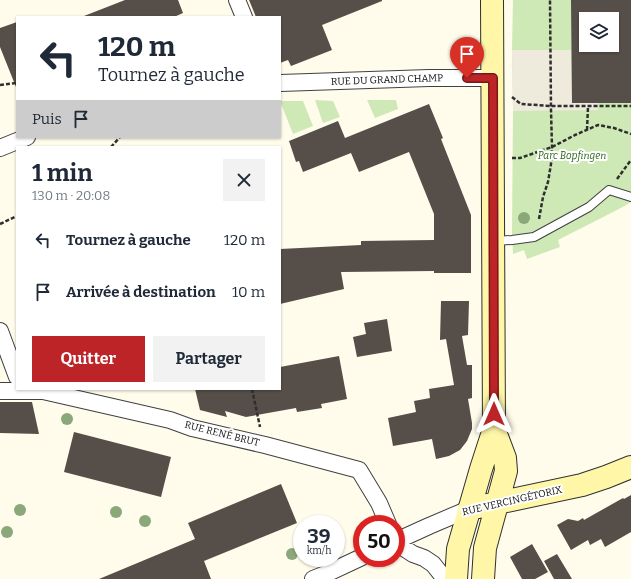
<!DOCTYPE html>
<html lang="fr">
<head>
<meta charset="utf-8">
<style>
	:root { --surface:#fff; --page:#f2f2f3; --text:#1f2937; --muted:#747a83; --accent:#bd2428 }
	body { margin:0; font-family:Bitter,serif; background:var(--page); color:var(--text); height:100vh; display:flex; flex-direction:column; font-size:15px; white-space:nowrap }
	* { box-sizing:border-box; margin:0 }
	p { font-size:13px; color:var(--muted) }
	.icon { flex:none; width:22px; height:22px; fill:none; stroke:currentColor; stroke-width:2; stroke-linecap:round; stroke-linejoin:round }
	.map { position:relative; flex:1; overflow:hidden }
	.drawer { position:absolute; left:16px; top:146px; width:265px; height:244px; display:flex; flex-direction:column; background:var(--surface); border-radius:0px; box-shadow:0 1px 3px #0004 }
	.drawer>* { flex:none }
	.hud { position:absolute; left:16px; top:16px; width:265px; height:122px; border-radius:0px; box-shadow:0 1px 3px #0004; background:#fff; color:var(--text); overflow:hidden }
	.fabs { position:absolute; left:579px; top:12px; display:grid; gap:8px }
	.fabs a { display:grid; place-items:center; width:40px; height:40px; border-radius:0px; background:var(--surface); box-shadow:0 1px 3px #0004; font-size:20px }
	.speed { position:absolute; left:293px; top:515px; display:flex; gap:8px; font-size:20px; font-weight:700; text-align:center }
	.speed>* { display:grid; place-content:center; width:52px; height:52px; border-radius:50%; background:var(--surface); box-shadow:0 1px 3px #0004; line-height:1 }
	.speed small { font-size:10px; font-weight:400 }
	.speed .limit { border:6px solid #d22; background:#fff; color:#111 }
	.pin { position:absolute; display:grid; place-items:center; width:34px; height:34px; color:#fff; margin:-41px -17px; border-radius:50% 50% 50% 0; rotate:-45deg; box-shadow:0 0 4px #0007 }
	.pin .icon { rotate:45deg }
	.me { position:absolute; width:44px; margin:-22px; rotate:0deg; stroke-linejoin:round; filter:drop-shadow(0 0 3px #0008) }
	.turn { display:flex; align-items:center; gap:14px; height:84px; padding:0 16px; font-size:18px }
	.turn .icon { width:52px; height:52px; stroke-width:2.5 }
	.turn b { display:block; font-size:28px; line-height:34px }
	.then { display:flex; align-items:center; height:38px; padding:0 16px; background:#0003; gap:8px; font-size:15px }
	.round { display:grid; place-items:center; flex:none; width:42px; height:42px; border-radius:0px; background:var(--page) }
	.headline { display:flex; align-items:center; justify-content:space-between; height:68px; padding:0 16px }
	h1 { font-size:24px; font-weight:700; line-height:30px }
	.primary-button { display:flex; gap:8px; margin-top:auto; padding:8px 16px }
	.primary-button a { flex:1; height:46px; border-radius:0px; background:var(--accent); color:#fff; font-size:16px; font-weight:700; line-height:46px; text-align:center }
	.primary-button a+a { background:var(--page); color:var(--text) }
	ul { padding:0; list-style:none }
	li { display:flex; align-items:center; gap:12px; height:52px; padding:0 16px }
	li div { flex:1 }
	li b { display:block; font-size:15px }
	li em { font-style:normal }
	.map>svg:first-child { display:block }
</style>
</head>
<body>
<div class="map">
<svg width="631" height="579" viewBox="0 0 631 579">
	<rect width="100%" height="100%" fill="#fffcec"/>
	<path fill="#cfe9b6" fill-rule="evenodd" d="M513,0H631V202L619,209L558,240L560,247L527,259L524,250L513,254L512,232L513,111L512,50ZM586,19H612V45H586Z
		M315,100L333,101L340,117L323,123Z
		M367,100H396L398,109L375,118Z
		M280,101H303L313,126L293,134Z"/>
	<path fill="#eeeadc" d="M512,50H571L572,103H598V110L513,111Z"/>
	<path fill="#554e49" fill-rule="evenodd" d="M125,0H178L183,13L174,17H85L84,16Z
		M249,0H382V1L322,25L332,50L291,66L288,60L280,63V17H256Z
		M571,0H631V103H572ZM586,19H612V45H586Z
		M17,22V87H16L0,47V28Z
		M429,104L443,138L441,139L471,215V273H434V271L341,272L344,289L280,304V249L361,245V241L434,240V214L409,152L359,172L351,153L303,172L299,161L296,162L289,141L338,121L345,138Z
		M441,301H469L468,335L462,336L467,365H472V398L468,399L472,423V429L467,441L460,450L449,456L436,459L432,439L393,446L388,418L416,412L414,401L430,398L429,389L454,385L446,339L440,340Z
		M387,319L392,351L357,357L353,337L366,334L364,323Z
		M339,356L347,399L321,404L322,408L297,412L296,408L246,417L225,411L227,417L200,410L195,389H280V367Z
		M0,402H32L39,434L0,433Z
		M74,432L171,457L161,497L64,472Z
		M281,484L297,523L204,561L211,579H99L195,539L188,523Z
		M631,495V532L605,547L601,539L590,545L588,540L571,550L557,525L568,519L578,521L583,518L584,520L623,498L624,499Z
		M532,544L548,572L535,579H522L510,557Z
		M557,554L572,579H554L544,561Z"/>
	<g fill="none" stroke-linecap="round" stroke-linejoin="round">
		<g stroke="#404040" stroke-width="10">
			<path id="service" d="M494,241L512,240L534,237L589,207L609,190L631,197"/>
		</g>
		<g stroke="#404040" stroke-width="18">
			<path id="minor" d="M237,0L244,17
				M280,83L429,78H493
				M0,148L27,137
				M0,331L17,377
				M0,391H43L170,420L192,428L265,445L359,470L379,503L388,524
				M396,541L429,526L469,509
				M396,543L413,554L424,558L433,564L445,579
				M313,579L328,573L362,557"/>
		</g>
		<g stroke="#2f2f2f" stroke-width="24">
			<path id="secondary" d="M469,509L582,485L606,477L631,467
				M456,579L458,549L481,469L494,429L492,0
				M483,579L485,548L506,471L505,458L494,429"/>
		</g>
		<path stroke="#2f2f2f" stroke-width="2.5" stroke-dasharray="4 2" stroke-linecap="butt" d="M0,85L17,83
			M512,97L521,104L551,106H631
			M587,130L588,107
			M111,147L120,137
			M512,158H520L552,147L575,135L598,125L614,128L631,134
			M617,179L631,160
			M539,219L543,197L548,182L551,164L552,147L551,110L550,0
			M0,224L17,216
			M252,389L260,427"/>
		<use href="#service" stroke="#fff" stroke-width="8"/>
		<use href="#minor" stroke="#fff" stroke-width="16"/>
		<use href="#secondary" stroke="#fff7a7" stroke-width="22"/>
	</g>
	<g fill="#8aa87a">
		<circle cx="524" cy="218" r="6"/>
		<circle cx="67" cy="419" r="6"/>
		<circle cx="20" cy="510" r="6"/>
		<circle cx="116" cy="512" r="6"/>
		<circle cx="145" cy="521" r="6"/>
		<circle cx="7" cy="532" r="6"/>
		<circle cx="292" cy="554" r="6"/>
	</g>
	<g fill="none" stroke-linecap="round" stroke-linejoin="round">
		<g stroke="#7b171a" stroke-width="10">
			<path id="route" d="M467,78H493L494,414"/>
		</g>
		<use href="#route" stroke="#bd2428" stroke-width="7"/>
	</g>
	<g text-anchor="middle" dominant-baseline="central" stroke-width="4" stroke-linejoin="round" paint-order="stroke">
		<g font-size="10" fill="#0d0d0d" stroke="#fff">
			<text transform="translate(387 80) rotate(-2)">RUE DU GRAND CHAMP</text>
			<text transform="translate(222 434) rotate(14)">RUE RENÉ BRUT</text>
			<text transform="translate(512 501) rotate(-13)">RUE VERCINGÉTORIX</text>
		</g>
		<g font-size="10" font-style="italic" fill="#2a641d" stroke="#fff">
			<text x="572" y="156">Parc Bopfingen</text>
		</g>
	</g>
</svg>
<div class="fabs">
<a><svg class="icon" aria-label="layers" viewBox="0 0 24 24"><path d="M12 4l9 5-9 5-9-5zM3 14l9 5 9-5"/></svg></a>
</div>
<div class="speed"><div>39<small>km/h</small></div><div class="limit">50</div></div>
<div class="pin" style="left:467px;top:78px;background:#d93025"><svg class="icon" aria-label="arrive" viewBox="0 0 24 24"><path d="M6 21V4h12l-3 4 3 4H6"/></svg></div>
<svg class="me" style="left:494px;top:414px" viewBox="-20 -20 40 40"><path d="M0-17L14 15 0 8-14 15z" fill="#bd2428" stroke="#fff" stroke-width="4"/></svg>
<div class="hud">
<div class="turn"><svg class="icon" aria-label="left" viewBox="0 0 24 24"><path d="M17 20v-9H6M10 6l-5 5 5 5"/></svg><div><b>120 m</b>Tournez à gauche</div></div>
<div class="then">Puis<svg class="icon" aria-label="arrive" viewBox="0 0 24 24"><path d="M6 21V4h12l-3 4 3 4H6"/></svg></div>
</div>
<section class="drawer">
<div class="headline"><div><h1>1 min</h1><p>130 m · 20:08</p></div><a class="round"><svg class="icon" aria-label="close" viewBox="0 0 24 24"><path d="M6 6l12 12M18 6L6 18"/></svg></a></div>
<ul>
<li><svg class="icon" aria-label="left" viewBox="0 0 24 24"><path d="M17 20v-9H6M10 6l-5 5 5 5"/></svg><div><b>Tournez à gauche</b></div><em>120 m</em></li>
<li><svg class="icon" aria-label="arrive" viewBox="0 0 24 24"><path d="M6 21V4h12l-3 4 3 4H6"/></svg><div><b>Arrivée à destination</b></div><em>10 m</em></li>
</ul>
<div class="primary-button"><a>Quitter</a><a>Partager</a></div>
</section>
</div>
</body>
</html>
